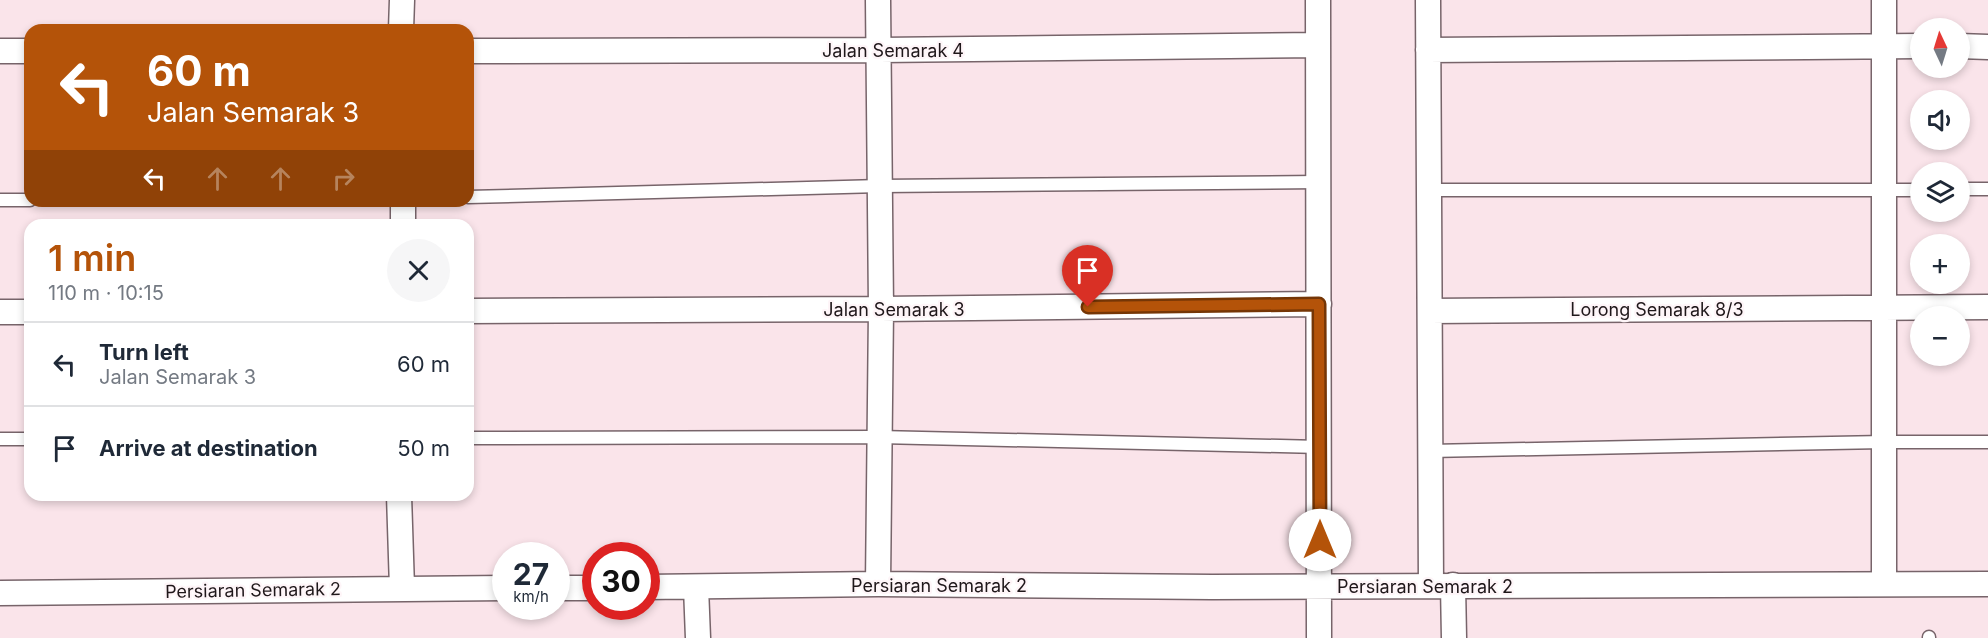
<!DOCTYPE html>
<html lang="en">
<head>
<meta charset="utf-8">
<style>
	:root { --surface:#fff; --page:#f6f6f7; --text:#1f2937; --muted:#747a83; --line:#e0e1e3; --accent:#b45309 }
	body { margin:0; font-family:Inter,sans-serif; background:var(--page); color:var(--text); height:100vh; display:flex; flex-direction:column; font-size:22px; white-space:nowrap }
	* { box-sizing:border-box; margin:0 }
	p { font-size:20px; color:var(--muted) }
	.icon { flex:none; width:33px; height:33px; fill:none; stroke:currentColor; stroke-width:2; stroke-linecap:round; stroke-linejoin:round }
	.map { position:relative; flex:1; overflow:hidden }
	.drawer { position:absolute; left:24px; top:219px; width:450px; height:282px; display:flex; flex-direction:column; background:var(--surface); border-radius:18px; box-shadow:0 3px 9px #0003 }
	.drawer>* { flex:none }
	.top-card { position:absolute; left:24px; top:24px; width:450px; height:183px; border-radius:18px; box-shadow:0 3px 9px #0003; background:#b45309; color:#fff; overflow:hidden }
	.needle { width:39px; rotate:356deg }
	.buttons { position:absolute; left:1910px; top:18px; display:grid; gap:12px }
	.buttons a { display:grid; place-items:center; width:60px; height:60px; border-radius:50%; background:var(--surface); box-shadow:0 3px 9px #0003; font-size:30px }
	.speed { position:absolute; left:492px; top:542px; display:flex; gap:12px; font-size:30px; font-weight:700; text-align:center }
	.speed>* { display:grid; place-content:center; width:78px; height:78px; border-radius:50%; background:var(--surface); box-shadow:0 3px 9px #0003; line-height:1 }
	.speed small { font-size:15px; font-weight:400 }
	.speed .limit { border:9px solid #d22; background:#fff; color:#111 }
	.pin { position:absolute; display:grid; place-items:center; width:51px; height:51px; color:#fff; margin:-62px -26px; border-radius:50% 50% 50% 0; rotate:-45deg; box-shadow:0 0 6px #0007 }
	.pin .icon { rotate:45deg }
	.me { position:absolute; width:66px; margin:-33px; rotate:0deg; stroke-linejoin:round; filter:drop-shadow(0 0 4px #0008) }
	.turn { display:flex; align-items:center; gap:21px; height:126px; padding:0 24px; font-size:27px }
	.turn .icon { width:78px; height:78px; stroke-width:2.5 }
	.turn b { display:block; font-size:42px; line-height:51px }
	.lanes { display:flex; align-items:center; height:57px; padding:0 24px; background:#0003; justify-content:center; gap:30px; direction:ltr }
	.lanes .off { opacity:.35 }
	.round { display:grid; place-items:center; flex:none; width:63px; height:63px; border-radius:32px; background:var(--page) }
	.summary { display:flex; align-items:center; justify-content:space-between; height:102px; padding:0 24px }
	h1 { font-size:36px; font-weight:600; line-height:45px; color:var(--accent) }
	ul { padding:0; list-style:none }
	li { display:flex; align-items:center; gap:18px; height:84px; padding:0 24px; border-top:2px solid var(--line) }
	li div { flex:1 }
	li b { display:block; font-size:22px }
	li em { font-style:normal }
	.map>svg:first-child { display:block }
</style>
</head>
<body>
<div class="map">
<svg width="1988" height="638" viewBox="0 0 1988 638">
	<rect width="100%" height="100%" fill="#fae4ea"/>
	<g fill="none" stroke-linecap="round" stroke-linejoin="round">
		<g stroke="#77646a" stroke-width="15">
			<path id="lane" d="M1959,189H1988
				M1429,190H1920
				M468,197L880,186L1319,182
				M0,200H30
				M468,438L879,437L1320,447
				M0,439H30
				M1430,451L1884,442H1988
				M1929,638V637"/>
		</g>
		<g stroke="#77646a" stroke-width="27">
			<path id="street" d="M1318,0L1319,638
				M1428,0L1431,585
				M1884,0V584
				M401,30L402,0
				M1959,46L1988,47
				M1428,50L1920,46
				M0,51H30
				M468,51L880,50L1318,45
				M403,225V201
				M468,311L881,309L1319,304
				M1430,311L1988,307
				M0,312H30
				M399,495L402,588
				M878,584L881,309L878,0
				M1453,585L1454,638
				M646,587L878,584L1212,587L1988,584
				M696,587L698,638
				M556,588H596
				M0,593L506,588"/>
		</g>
		<use href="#lane" stroke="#fff" stroke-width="12"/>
		<use href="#street" stroke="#fff" stroke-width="24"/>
	</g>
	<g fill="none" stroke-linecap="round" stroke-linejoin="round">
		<g stroke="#753606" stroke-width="15">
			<path id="route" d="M1088,307L1319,304L1320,540"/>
		</g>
		<use href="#route" stroke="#b45309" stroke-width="10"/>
	</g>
	<g text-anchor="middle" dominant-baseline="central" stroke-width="4.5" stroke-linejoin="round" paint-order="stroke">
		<g font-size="18" fill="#1f171a" stroke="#fef5f8">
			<text x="893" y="50">Jalan Semarak 4</text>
			<text x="894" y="309">Jalan Semarak 3</text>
			<text x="1657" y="309">Lorong Semarak 8/3</text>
			<text x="939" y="585">Persiaran Semarak 2</text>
			<text x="1425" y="586">Persiaran Semarak 2</text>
			<text transform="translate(253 590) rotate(-1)">Persiaran Semarak 2</text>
		</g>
	</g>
</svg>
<div class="buttons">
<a><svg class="needle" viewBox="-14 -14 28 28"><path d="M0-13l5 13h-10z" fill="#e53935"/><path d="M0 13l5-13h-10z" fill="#747a83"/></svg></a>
<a><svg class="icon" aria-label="sound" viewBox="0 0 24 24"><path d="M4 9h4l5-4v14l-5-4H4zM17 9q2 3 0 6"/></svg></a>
<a><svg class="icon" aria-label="layers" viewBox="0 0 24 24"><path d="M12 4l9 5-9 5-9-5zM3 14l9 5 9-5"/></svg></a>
<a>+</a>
<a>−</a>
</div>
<div class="speed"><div>27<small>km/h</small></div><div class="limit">30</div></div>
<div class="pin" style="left:1088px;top:307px;background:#d93025"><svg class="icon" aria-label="arrive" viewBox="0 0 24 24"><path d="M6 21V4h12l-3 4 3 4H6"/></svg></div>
<svg class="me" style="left:1320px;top:540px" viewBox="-20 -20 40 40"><circle r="19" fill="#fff"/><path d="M0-13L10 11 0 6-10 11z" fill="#b45309"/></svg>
<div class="top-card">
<div class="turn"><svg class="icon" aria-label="left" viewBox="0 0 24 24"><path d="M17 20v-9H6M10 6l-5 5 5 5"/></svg><div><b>60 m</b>Jalan Semarak 3</div></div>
<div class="lanes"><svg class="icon" aria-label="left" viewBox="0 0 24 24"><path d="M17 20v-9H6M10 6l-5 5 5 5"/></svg><svg class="icon off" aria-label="ahead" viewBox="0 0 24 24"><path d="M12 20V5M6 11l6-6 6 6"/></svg><svg class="icon off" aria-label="ahead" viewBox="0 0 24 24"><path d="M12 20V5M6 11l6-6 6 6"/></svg><svg class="icon off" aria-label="right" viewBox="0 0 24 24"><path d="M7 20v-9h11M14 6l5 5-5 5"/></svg></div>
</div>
<section class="drawer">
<div class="summary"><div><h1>1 min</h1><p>110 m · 10:15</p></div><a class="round"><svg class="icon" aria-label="close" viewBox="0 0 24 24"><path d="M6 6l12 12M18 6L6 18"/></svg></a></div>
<ul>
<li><svg class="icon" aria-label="left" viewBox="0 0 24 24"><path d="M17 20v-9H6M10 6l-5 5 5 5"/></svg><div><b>Turn left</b><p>Jalan Semarak 3</p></div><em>60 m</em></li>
<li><svg class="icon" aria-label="arrive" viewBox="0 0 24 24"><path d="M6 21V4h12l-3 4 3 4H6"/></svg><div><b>Arrive at destination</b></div><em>50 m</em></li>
</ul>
</section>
</div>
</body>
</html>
